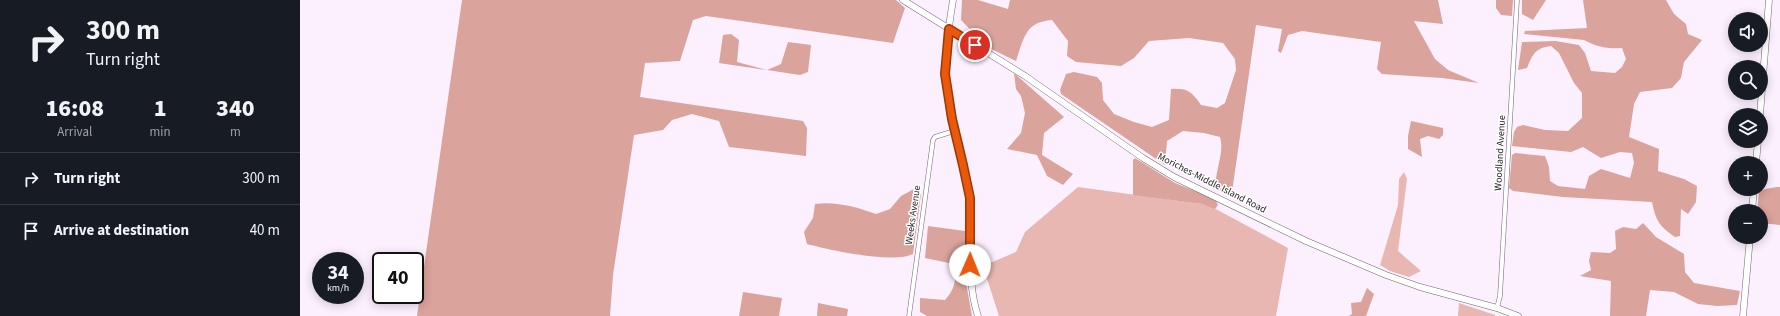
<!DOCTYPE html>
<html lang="en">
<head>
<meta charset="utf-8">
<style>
	:root { --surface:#171b24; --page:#242831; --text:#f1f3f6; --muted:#9ea1a6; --line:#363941 }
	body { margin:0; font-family:"Source Sans 3",sans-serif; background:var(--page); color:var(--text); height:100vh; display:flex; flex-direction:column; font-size:15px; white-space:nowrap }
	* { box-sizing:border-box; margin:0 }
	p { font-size:13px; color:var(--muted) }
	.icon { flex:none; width:22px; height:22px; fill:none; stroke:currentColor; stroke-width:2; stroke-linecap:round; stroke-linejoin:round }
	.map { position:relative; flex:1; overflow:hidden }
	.drawer { display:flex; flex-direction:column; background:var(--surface); width:300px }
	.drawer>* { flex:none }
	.top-card { background:#171b24; color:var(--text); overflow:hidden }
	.controls { position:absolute; left:1428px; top:12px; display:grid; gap:8px }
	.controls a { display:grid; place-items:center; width:40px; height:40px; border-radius:50%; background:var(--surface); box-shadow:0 2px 10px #0003; font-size:20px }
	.speed { position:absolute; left:12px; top:252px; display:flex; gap:8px; font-size:20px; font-weight:700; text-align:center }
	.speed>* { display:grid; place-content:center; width:52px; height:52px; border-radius:50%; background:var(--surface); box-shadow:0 2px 10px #0003; line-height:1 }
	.speed small { font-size:10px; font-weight:400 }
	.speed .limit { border:2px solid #111; border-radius:6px; background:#fff; color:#111 }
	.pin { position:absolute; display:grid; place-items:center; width:34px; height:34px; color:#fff; margin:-17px; border:2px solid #fff; border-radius:50%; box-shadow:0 1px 4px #0007 }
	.me { position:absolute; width:44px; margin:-22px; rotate:1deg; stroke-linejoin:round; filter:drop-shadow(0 0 3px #0008) }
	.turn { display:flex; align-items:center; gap:14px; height:84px; padding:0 20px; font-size:18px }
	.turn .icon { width:52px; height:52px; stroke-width:2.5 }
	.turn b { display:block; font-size:28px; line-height:34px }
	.eta { display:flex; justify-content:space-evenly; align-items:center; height:68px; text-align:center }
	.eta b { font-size:24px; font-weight:800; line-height:28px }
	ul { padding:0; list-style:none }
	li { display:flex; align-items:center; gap:12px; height:52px; padding:0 20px; border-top:1px solid var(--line) }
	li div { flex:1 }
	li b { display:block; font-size:15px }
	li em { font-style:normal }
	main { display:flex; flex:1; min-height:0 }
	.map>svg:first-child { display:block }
</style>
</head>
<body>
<main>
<section class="drawer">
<div class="top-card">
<div class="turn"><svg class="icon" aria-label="right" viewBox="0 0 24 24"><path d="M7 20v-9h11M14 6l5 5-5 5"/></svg><div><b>300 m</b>Turn right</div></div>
</div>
<div class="eta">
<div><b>16:08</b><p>Arrival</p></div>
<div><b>1</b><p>min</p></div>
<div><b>340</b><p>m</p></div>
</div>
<ul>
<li><svg class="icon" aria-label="right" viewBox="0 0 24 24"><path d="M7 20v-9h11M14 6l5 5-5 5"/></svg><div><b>Turn right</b></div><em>300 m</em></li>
<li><svg class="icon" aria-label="arrive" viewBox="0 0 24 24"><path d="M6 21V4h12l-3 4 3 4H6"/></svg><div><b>Arrive at destination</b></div><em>40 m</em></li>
</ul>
</section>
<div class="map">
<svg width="1480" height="316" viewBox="0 0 1480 316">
	<rect width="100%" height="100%" fill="#fcf0ff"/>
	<path fill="#e9b7b1" d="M1104,172L1107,179L1098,251L1121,271L1109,277L1090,271L1080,265L1098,205L1099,179Z
		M778,187L902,204L912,207L988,248L976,316H699L683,266L716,252L725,232Z
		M1159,303L1195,315V316H1158Z"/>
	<path fill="#daa39c" d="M162,0H596L605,8L593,43L406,16L393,20L380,61L345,63L340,97L503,121L507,128L506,156L429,147L419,121L392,114L372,120L363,130L334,135L313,275L310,316H117Z
		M662,0H678L708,9L710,0H1138L1143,24L1114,21L1135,59L1148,70L1179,83L1142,78L1082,74L1077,69L1081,42L1002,31L988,35L981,53L978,51L982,29L956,25L932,192L927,194L916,189C914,171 925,154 920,137L904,133L883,131L867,141L865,165L761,94L760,90L766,74L774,72L797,77L802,83L803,100L814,114L834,122L852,127L869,120L871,89C888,88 892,92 901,105L917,108L925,103L936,70L935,59L923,43L889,38L849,41L834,58L821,66L776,62L767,56L768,41L752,20C725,22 724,38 716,61L687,47L661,20Z
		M1196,0H1213L1212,16L1201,15L1196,8Z
		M1222,0H1246L1233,20L1222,14Z
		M1283,0H1366L1374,14L1386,24L1388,34L1402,40L1384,62L1381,78L1372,88L1340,92L1334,104L1329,137L1359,149L1358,171L1384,179L1397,186L1396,202L1388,214L1381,209L1380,236L1375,237C1359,226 1356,221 1352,202L1263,197L1213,191L1209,188L1212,155L1215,153L1245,156L1249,167L1250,181L1258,186L1285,189L1289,176L1301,169L1330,178L1334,163L1332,153L1320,152L1301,158L1283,147L1271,152L1212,146L1214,132L1217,127L1223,125L1245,130L1268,131L1282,118V93L1274,83L1259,53L1251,46C1235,48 1233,54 1227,68L1218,70L1222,42L1255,41L1279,45L1285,53L1291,71L1315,73L1322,67L1326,59L1322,48C1307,49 1297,47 1284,40L1224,34L1225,31L1287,28Z
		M431,34L439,40L437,62L467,70L481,64L488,42L511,45L508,72L500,75L419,63L423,35Z
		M714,73L764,117L744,133L742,155L773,174L763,185L747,176L737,155L707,149L721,133L725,113L721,96L716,89Z
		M1111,121L1143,128V135L1139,139L1128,136L1120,139L1122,157L1108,149V136Z
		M835,158L875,183L915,199L918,205L915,209L902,204L833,195V160Z
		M1477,187H1480V225L1461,223V211H1457L1459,192L1465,189Z
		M614,189L621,194L613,254C594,264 529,250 507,244L504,232L513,218L515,204C536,201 557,207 576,214L590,209L601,196Z
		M1343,223L1356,237L1384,254L1385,272L1394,283L1440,291L1437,305L1417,306L1398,304L1374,292L1350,290L1346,316H1310L1311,281L1280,276L1291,270L1289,261L1291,252L1310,253L1316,249L1315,231L1323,227L1336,229Z
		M628,226L665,231V277L672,316H627L620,312V298L645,300C655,289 657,279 654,264L625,258Z
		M1067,288L1074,294L1066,316H1049L1052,314L1051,303L1061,302Z
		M443,292L482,298L479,316H439Z
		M518,303L548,309L547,316H517Z"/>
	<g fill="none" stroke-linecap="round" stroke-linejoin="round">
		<g stroke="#706572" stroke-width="5">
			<path id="street" d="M1197,308L1200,296L1203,244L1217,0
				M609,316L633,140L635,137L654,131"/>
		</g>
		<g stroke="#706572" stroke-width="7">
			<path id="secondary" d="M603,0L725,76L843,158L874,177L1006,241L1086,275L1120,287L1197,308L1218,316
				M653,0C647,37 643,69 649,106C654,137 666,167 670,198C674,238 665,277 678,316
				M1460,115L1469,0
				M1456,163L1458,141
				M1452,211L1454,189
				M1443,316L1450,237"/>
		</g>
		<use href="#street" stroke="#fff" stroke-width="4"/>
		<use href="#secondary" stroke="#fff" stroke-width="6"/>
	</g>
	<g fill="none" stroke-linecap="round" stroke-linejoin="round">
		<g stroke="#983908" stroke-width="10">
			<path id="route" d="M670,265V198L663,165L652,119L645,74L649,29L675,45"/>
		</g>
		<use href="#route" stroke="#ea580c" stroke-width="7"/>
	</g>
	<g text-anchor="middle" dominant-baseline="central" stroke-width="3" stroke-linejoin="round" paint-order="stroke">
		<g font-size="10" fill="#231f24" stroke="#fff">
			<text transform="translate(1200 153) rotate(-87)">Woodland Avenue</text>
			<text transform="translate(912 183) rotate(27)">Moriches-Middle Island Road</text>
			<text transform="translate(613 215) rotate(-82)">Weeks Avenue</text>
		</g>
	</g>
</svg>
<div class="controls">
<a><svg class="icon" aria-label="sound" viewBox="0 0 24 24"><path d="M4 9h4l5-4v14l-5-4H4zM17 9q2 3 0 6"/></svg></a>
<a><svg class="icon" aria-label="search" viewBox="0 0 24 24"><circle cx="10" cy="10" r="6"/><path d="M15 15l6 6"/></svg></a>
<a><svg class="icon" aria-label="layers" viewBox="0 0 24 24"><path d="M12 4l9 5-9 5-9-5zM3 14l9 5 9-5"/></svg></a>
<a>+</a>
<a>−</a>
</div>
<div class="speed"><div>34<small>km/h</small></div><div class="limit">40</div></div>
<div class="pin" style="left:675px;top:45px;background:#d93025"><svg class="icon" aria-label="arrive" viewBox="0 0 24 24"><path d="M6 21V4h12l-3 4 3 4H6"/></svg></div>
<svg class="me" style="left:670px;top:265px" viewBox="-20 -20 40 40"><circle r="19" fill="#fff"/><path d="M0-13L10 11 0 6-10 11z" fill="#ea580c"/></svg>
</div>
</main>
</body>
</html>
